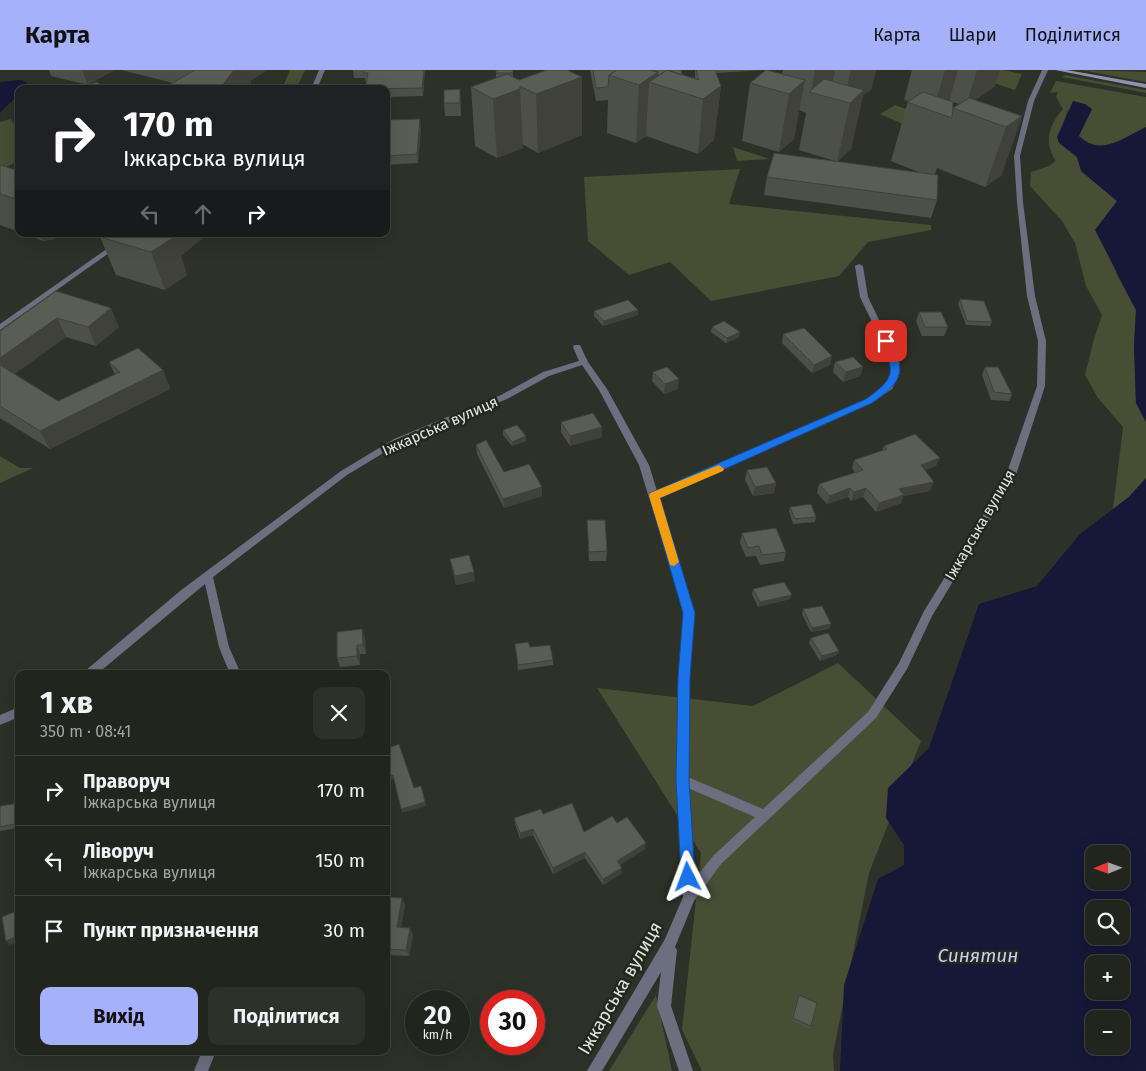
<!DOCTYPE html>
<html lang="uk">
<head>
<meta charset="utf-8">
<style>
	:root { --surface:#22251d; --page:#2e312a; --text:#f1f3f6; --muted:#a2a5a4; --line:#3f423b; --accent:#a6b1fc }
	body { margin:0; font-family:"Fira Sans",sans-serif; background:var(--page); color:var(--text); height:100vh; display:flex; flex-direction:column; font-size:19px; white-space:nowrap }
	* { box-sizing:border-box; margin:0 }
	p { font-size:16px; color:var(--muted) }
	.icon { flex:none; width:28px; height:28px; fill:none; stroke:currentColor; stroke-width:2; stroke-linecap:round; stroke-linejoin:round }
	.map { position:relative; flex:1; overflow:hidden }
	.sheet { position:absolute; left:15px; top:600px; width:375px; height:385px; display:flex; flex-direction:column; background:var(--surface); border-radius:10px; box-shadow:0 5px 20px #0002,0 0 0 1px var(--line) }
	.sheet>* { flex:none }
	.banner { position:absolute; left:15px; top:15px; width:375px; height:152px; border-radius:10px; box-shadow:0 5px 20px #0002,0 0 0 1px var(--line); background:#202124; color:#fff; overflow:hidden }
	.needle { width:32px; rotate:269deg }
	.controls { position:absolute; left:1085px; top:775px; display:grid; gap:10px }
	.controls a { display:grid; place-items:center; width:45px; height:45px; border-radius:10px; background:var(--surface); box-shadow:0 5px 20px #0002,0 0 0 1px var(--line); font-size:25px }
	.speed { position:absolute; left:405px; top:920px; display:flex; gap:10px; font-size:25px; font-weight:700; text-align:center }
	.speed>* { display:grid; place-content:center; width:65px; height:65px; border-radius:50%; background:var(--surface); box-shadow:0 5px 20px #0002,0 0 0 1px var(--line); line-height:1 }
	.speed small { font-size:12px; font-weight:400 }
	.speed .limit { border:8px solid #d22; background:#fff; color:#111 }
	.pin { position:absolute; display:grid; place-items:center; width:42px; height:42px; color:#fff; margin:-21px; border-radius:10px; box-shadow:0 2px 8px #0006 }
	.me { position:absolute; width:55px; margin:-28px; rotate:357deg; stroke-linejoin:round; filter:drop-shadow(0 0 4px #0008) }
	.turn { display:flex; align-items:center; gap:18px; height:105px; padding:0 25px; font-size:22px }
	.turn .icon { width:65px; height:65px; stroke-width:2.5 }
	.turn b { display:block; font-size:35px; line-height:42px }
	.lanes { display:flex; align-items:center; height:48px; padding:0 25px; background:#0003; justify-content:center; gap:25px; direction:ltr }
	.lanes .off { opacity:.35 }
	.round { display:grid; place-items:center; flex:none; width:52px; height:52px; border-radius:10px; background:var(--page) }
	.summary { display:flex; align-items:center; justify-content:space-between; height:85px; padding:0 25px }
	h1 { font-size:30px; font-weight:700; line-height:38px }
	.button { display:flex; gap:10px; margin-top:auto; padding:10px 25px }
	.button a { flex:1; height:58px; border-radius:10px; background:var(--accent); color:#111; font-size:20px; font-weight:700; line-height:58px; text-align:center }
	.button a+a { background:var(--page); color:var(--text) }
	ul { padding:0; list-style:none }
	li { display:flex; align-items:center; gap:15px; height:70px; padding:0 25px; border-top:1px solid var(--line) }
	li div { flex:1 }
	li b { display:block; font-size:19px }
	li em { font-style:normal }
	header { display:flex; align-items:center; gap:30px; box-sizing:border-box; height:70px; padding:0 25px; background:var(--accent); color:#111 }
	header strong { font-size:24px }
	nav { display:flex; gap:28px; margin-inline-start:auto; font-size:18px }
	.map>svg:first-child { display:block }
</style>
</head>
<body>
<header>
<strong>Карта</strong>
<nav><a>Карта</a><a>Шари</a><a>Поділитися</a></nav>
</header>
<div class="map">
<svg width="1146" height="1001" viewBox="0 0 1146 1001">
	<rect width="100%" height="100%" fill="#2e3127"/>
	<path fill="#474e34" d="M290,0H305L296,19H282Z
		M936,0H1002L1022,4L1015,20L962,2Z
		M1081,0L1146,2V12Z
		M1065,5L1146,20V23L1062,7Z
		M1056,11L1146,27V57C1128,66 1094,90 1078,66C1073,58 1071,48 1067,40L1065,51L1057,67L1077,87L1082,101L1117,131L1116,203L1136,240L1134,276L1136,333L1146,352V408L1129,427L1113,439L1123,357L1098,328L1085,305L1094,269L1102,245L1086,216L1075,173L1062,151L1030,116L1031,102L1049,96L1056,91C1043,72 1049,55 1063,39L1056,27L1058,22L1050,23Z
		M895,35L943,52L910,57L880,44Z
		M11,49L14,55L19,54V90L0,101V52Z
		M733,77L770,89L737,91Z
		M740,99L729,134L931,155V160L868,172L839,206L711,231L670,192L629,205L588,171L584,107Z
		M0,386L20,398H33L0,413Z
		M838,593L921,671L869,803L833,984L834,1001H702L682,960L701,783L597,618L753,636Z
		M656,925L672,1001H609Z"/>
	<path fill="#151837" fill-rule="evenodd" d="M19,10L27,12L26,16L19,19V24L0,43V12Z
		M1073,31L1085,34L1092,39L1079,66C1101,87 1123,68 1146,57V352L1136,333L1134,276L1136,240L1095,160L1117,131L1081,101L1077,87L1059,73L1057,67Z
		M1146,408V1001H840L844,915L878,809L904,795V775L886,748L888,718L929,678L979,534L1037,516L1080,464L1129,427ZM1094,784H1121V811H1094ZM1094,839H1121V866H1094ZM1094,894H1121V921H1094ZM1094,949H1121V976H1094Z"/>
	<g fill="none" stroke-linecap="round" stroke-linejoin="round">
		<path fill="#6c6f80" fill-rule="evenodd" d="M319,0H325L317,19H311Z
			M1042,0H1048L1034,31L1020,86L1023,132L1035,226L1046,271L1045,316L1014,411L932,546L907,599L876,648L721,794L694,831L675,877L677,880L671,936L693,1001H679L657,936L661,902L602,1001H587L665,869L683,827L676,710L679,607L684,543L639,395L599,320L582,295L549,306L507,329L400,373L347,405L213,507L229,577L241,604H230L219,577L205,514L97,604H84L85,601L180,521L341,401L394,369L501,325L543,302L579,291L573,277L574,275H580L588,292L607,319L649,395L657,421L866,329L886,315L892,303L888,285L860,227L855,196L859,194L863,196L868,227L896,285L900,303L892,319L872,333L659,428L694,543L689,607L688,707L763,739L868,642L899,593L924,541L1004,411L1037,316L1038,271L1027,226L1017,132L1014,86L1028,31ZM688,718L755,747L713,786L694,810Z
			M128,164H136L0,260V254Z
			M19,637V647L0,655V645Z
			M202,981H216L208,1001H194Z"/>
		<path fill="#8e92ae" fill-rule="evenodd" d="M1055,0H1067L1146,14V18Z"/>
	</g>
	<path fill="#4d5047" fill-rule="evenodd" d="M49,0H114L88,15L51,6Z
		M121,0H267L250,11L252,19H162L173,13Z
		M353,0H425L423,26L386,27V19L365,11V8H354Z
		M496,0H513V7L519,10L582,7V65L538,83L522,74L523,78L497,88L475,76L471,17L496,8Z
		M590,0H681L682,5L695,8V0H768L782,4L783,0H876L871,20L863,25L851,79L837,92L921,103L891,91L908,31L904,30L912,0H1000L994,17L975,30L1022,46L1001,106L985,117L937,98L935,104L937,130L931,148L764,125L767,107L835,91L799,80L806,43L799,40L794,69L779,82L742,71L750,13L766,0L716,3L721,16L714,70L698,84L646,66L636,73L607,63L608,30L596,31ZM953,32L959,34L953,38Z
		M461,32V46H445L444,33Z
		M386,50L421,58L418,93L386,95Z
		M0,95L19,101V162L0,155Z
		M24,164H62L54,169L43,171Z
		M100,167L181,186L187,205L165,220L116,205Z
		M56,221L119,257L96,276L66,267L14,304L58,331L115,305L109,292L163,300L170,319L50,379L0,348V261Z
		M960,229L992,252L990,256L966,255L958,234Z
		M594,241L638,245L603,256L594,246Z
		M919,242L948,257L944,266H922L916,251Z
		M712,257L739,267L726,273L711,262Z
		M783,264L830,295L812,303L782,273Z
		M835,292L863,297L860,306L843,312L833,302Z
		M985,297L1012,324L1009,331L991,330L982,305Z
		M653,302L678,319L664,324L652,311Z
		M561,352L602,357V367L570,376L561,362Z
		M503,360L526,371L512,376L503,365Z
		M476,375L504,402L542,426L504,438L477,384Z
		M884,376L936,396L925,400L930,421L903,426L901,433L876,442L863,427L851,431L848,427L827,434L817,423L819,414L855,403L852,398L854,390L882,381Z
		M747,400L776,413L774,423L753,426L745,410Z
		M790,437L816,447L815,452L793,454L789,441Z
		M587,450L607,481L606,491H589Z
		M742,463L786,482L784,491L760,495L756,486L746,487L740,473Z
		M450,489L475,511L456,515L452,498Z
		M753,519L790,529L758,537L752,524Z
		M803,539L829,559L811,562L802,544Z
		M365,568L366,584H360V595L340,597L337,588Z
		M811,568L837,585L820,591L809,573Z
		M515,574L530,577L553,590V595L518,600Z
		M19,733V758L0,761V736Z
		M543,744L584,762L617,753L645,779L620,795L621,804L603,815L585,788L553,804L533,765L520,769L515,754L514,748Z
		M386,827L402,828L405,835L401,858H410L413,865L409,886L386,885Z
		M799,925L811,956L809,959L791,951L797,928Z"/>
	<path fill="#3f413a" d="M82,0H114L88,15Z
		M234,0H267L250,11L252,19H218Z
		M424,0H425L423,26L422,18Z
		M815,0H835L830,27L811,22Z
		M851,0H876L871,20L863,25L851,79L837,92L850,33L844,31Z
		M945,0H958L949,31L933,41Z
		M977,0H1000L994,17L966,36Z
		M658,2L657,15L649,12L646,66L636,73L639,15Z
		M582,7V65L538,83L536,24Z
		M805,10L794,69L779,82L789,24Z
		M721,16L714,70L698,84L703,29Z
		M460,19L461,32V46L460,33Z
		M520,19L523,78L497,88L493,29Z
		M1022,46L1001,106L985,117L1006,57Z
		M420,49L421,58L418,93L417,84Z
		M40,164H62L54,169L43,171Z
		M153,164H208L181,186L187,205L165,220L151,182Z
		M111,238L119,257L96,276L88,257Z
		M638,240V245L603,256L604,251Z
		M57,248L66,267L5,311L0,302V288Z
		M740,262L739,267L726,273L727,268Z
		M832,286L830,295L812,303L814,295Z
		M863,297L860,306L843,312L846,302Z
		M163,300L170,319L50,379L40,361Z
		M679,309L678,319L664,324L665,314Z
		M602,357V367L570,376V366Z
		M526,366V371L512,376V372Z
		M940,388L936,396L918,403L921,395Z
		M934,412L930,421L903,426L901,433L876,442L879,433L899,419Z
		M776,413L774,423L753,426L755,417Z
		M542,417V426L504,438L503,429Z
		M850,418L848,427L827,434L830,426Z
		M866,418L863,427L851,431L854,422Z
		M474,502L475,511L456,515L455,506Z
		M792,525L790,529L758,537L760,532Z
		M831,554L829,559L811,562L812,558Z
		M362,559L365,568L366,584L363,575Z
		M357,575L360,584V595L357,586Z
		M839,581L837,585L820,591L822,586Z
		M393,705L394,709L391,710L389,706Z
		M421,716L426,736L402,743L401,739Z
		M533,759V765L520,769V763Z
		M646,773L645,779L617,797V791Z
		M585,782V788L553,804V798Z
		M622,798L621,804L603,815V809Z
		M402,828L405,835L400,864L397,857Z
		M410,858L413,865L409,886L406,880Z
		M19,865V871L10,875L6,871Z"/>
	<path fill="#5a5d53" stroke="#3f413a" d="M195,0H234L222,16L218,19H162Z
		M365,0H424L422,18L365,19L368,3H364Z
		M496,0H513V3H496Z
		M547,0H567L582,7L536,24L520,16V19L493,29L471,17L507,4L519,10Z
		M593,0H617L609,5L608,17L596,18Z
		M617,0H650L658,2L639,15L609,5Z
		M650,0H681L682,5L667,0L658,6V2Z
		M667,0L699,10L696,0H715L721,16L703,29L649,12Z
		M766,0H767L805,10L789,24L750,13Z
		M824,9L864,20L850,33L809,22Z
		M97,12L106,19H75Z
		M460,19V33H444V20Z
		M923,22L953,32L952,48L907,32Z
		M969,28L1022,46L1006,57L953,38Z
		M420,49L417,84L386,86V50Z
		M774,83L938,105L937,130L767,107Z
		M0,95L19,101V130L0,124Z
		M105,164H164L174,167L151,182L100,167Z
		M56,221L111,238L88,257L57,248L0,288V261Z
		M960,229L984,231L992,252L967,251Z
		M628,230L638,240L604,251L594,241Z
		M919,242H941L948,257H925Z
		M724,251L740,262L727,268L712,257Z
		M804,258L832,286L814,295L783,264Z
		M138,278L163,300L40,361L0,336V295L58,331L120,302L109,292Z
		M853,287L863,297L846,302L835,292Z
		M667,297L679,309L665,314L653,302Z
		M985,297H998L1012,324L994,322Z
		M593,343L602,357L570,366L561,352Z
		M517,355L526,366L512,372L503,360Z
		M915,364L940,388L921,395L934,412L899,419L904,425L879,433L866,418L854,422L850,418L830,426L819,414L863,400L854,390L887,379L884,376Z
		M486,370L504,402L529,394L542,417L503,429L476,375Z
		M767,397L776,413L755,417L747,400Z
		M811,434L816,447L795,449L790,437Z
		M587,450H605L607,481L589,482Z
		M776,458L786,482L762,485L759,476L748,478L742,463Z
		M469,485L474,502L455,506L450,489Z
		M784,512L792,525L760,532L753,519Z
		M822,536L831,554L812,558L803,539Z
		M362,559L363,575H357V586L337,588V562Z
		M828,563L839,581L822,586L811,568Z
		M528,572L530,577L550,575L553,590L518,595L515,574Z
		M399,674L414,718L421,716L425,732L401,739L393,705L389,706L386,696V679Z
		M19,733V753L0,757V736Z
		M572,733L584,762L612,746L617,753L627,747L646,773L617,791L622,798L603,809L585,782L553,798L533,759L520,763L514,748L541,739L543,744Z
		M386,827L402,828L397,857L410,858L406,880L386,879Z
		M19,840V865L6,871L2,847Z
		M799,925L817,933L811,956L793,948Z"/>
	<path fill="#1a73e8" stroke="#114b97" d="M886,268C891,270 892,275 895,280C908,307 893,318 872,333L660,428L695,543L690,607L689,710L695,807L693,812L688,814L683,812L681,807L676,710L678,607L683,543L649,426L650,423L866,329C894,309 896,303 881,271Z"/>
	<path fill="#f59e0b" d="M719,395L724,399L723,401L660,428L679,492L674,496L670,495L649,426L650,423Z"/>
	<g text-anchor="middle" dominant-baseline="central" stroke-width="5" stroke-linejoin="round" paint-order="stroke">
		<g font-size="15" fill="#e3e5df" stroke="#24271e">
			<text transform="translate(440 356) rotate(-24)">Іжкарська вулиця</text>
			<text transform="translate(980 455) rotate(-60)">Іжкарська вулиця</text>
		</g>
		<g font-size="18" fill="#e3e5df" stroke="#24271e">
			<text transform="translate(620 918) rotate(-60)">Іжкарська вулиця</text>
		</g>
		<g font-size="19" font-style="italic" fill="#c8cff6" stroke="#24271e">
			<text x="978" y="885">Синятин</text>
		</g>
	</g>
</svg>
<div class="controls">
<a><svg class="needle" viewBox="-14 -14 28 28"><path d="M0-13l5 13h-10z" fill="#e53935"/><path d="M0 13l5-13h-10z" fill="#a2a5a4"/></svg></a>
<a><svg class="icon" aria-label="search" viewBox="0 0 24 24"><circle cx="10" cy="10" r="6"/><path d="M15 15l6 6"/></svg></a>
<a>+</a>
<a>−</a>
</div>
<div class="speed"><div>20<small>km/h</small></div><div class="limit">30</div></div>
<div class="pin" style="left:886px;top:271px;background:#d93025"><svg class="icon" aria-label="arrive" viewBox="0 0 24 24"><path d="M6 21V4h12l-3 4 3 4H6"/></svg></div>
<svg class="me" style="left:688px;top:807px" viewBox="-20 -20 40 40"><path d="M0-17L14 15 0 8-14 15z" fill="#1a73e8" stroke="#fff" stroke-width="4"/></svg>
<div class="banner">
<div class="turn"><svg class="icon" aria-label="right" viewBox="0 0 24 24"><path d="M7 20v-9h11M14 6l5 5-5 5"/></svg><div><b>170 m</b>Іжкарська вулиця</div></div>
<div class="lanes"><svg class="icon off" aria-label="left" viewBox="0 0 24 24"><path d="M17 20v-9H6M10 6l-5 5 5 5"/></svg><svg class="icon off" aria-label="ahead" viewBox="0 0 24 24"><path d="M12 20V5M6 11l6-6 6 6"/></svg><svg class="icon" aria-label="right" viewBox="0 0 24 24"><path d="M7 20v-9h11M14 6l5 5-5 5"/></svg></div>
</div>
<section class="sheet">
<div class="summary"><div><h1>1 хв</h1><p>350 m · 08:41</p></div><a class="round"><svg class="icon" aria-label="close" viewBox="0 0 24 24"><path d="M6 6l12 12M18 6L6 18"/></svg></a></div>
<ul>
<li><svg class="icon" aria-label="right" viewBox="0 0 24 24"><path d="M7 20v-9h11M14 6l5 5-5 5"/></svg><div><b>Праворуч</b><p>Іжкарська вулиця</p></div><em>170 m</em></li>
<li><svg class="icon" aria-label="left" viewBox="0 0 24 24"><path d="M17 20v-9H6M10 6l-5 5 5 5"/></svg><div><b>Ліворуч</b><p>Іжкарська вулиця</p></div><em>150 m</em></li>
<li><svg class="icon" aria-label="arrive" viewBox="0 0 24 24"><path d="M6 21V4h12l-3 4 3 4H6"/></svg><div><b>Пункт призначення</b></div><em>30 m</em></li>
</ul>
<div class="button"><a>Вихід</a><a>Поділитися</a></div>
</section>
</div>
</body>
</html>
